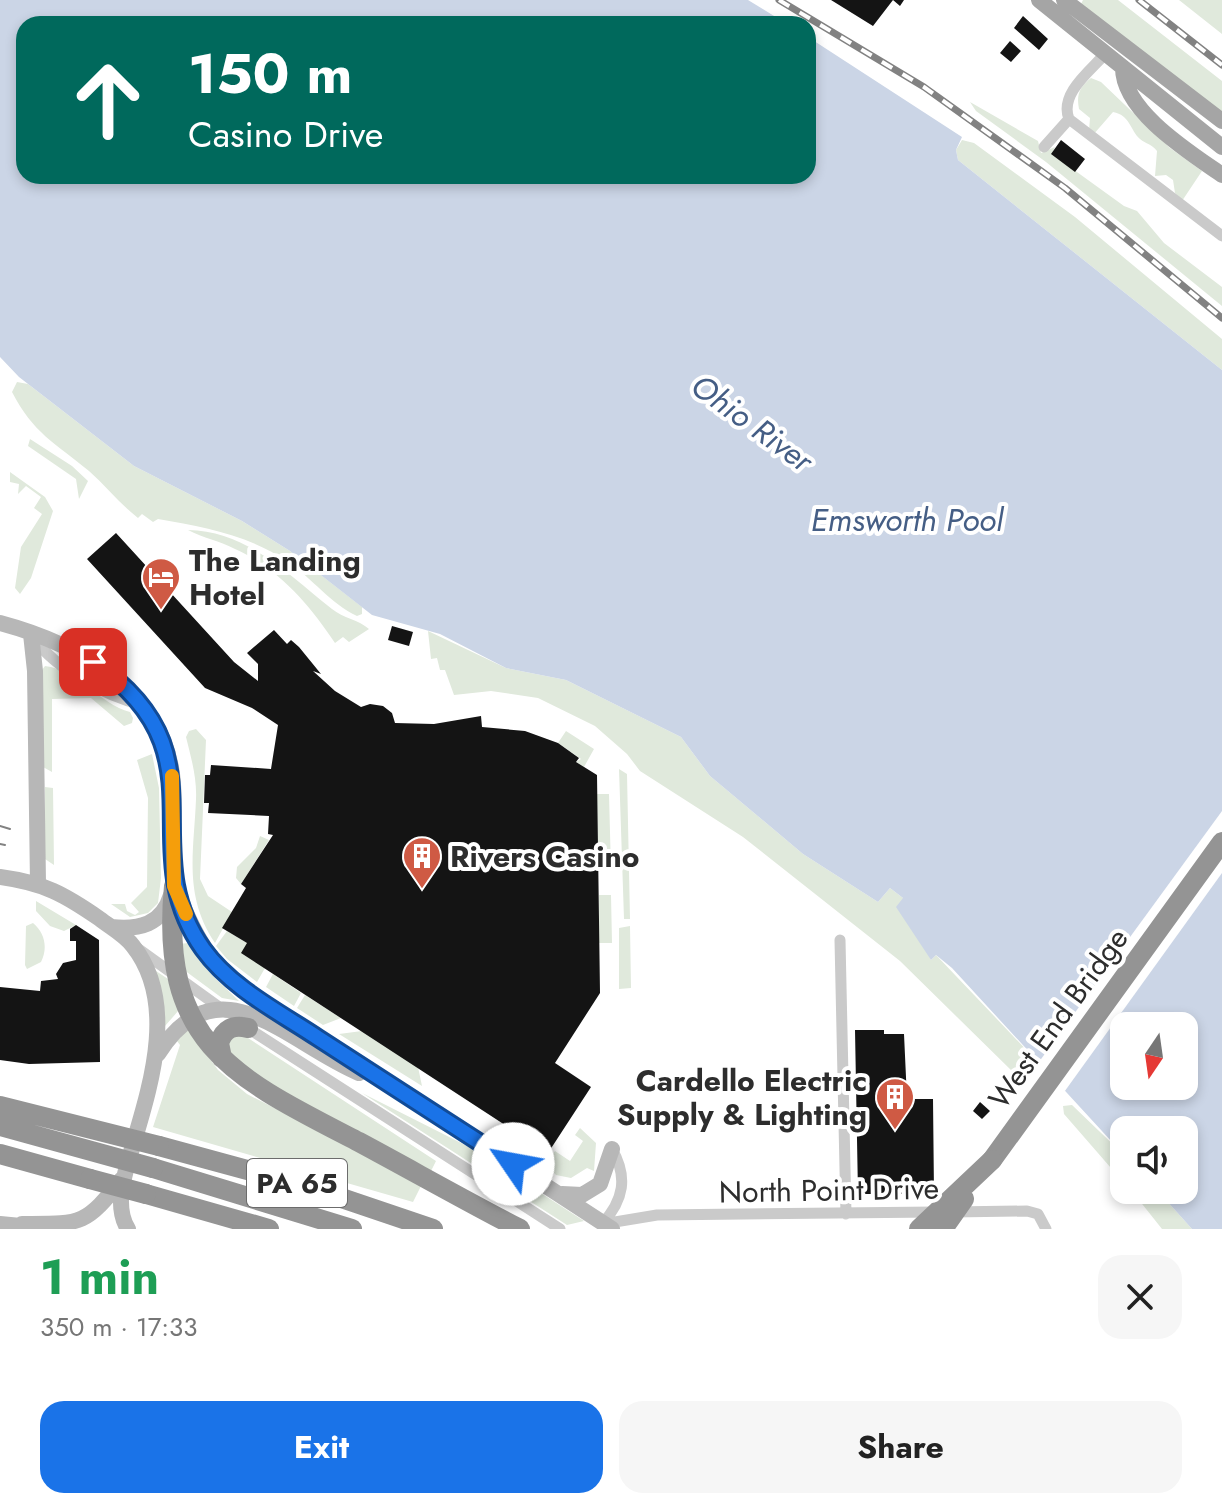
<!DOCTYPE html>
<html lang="en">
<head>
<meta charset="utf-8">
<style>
	:root { --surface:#fff; --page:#f6f6f6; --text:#222; --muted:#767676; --accent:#1a73e8 }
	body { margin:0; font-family:Jost,sans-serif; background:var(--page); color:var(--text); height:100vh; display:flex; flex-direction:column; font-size:30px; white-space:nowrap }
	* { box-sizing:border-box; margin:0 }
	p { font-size:26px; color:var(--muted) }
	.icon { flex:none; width:44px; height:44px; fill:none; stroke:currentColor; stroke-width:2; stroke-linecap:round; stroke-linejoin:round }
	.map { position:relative; height:1229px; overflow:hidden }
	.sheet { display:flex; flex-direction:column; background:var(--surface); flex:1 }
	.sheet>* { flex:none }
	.hud { position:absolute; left:16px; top:16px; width:800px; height:168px; border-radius:24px; box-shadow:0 4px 12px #0003; background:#00695c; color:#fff; overflow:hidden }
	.needle { width:52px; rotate:193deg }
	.controls { position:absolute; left:1110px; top:1012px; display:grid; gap:16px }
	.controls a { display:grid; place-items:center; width:88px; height:88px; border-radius:16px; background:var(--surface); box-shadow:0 4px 12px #0003; font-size:40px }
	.pin { position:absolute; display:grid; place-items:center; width:68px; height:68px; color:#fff; margin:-34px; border-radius:16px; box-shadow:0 4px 12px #0006 }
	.me { position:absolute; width:88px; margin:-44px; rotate:303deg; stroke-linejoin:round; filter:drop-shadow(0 0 6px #0008) }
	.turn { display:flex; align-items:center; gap:28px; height:168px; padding:0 40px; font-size:36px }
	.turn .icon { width:104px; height:104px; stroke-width:2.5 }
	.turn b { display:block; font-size:56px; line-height:68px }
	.round { display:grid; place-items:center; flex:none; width:84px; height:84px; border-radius:24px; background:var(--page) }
	.headline { display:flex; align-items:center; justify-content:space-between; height:136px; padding:0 40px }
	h1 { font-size:48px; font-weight:700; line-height:60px; color:#1e9e55 }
	.cta { display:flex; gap:16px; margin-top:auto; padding:16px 40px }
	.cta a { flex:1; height:92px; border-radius:24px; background:var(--accent); color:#fff; font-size:32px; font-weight:700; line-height:92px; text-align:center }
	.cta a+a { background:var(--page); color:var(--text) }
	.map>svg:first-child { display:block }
</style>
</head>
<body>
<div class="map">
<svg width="1222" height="1229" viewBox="0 0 1222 1229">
	<rect width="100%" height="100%" fill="#fff"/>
	<path fill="#e0e9dc" d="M1083,0H1118L1222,81V117L1081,4Z
		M1179,0H1222V34Z
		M1091,78L1101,82L1170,148L1202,171L1182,201L1175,193L1173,180L1166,175L1155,176L1157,151C1152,144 1146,144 1140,139C1130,130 1130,115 1113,112L1093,135L1089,131L1090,118L1079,109C1076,94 1080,87 1091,78Z
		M970,102L1038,141L1041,153L1055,147L1052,154L1124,206L1137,211L1164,243L1222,287V306L1046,162L976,111Z
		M962,140L974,143L1075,217L1222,339V370L958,160L956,150Z
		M17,382L28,384L134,466L242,521L290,551L362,607V614L357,616C330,603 313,579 288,562C249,535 204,527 158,519L153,522L142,514L138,518C120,504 106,486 89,471C55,443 33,433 12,392Z
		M30,439L72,466L88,481L79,499L76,479L28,446Z
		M10,472L45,497L53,511L31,578L20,594L15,588L21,547L42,514L34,508L41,497L26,486L18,494L19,484L10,482Z
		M188,530C247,531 289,575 332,609C343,618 359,620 369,629L349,642L343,637L335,643C309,604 279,569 235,549C220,541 203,538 188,530Z
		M428,631L506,668L566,680L681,737L710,776L803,854L878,902L890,888L903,898L931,960L936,955L1035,1059L1034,1071L1026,1079L1013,1072L900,961L743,837L640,771L627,754L595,726L538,698L491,691L454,695L445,670H440L437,658L431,659Z
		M45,666C77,670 100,704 130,712L133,718L132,723L124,726L91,698L52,699V772L43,767L42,670Z
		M196,729L206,740L200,879L208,896L232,912L215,943C183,895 194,852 196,799C197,778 191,757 186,737L189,731Z
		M566,731L594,749L584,767L576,762L581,759L558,743Z
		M152,754L159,788L161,878L158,903L148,913L130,917L111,904H125L127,911L135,915L139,912L131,903L147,887L148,798L137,760Z
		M619,769L627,774L630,919H624Z
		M45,787L53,788L54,865L45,859Z
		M597,794H609L611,870H598Z
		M260,836L269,840L241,884L236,878L237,867L256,848Z
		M599,895H611L612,943H599Z
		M36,901L76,925L64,931L50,926L36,911Z
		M33,923C45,933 48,948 41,962L27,969L25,965L26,926Z
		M630,926L631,988L619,989V928Z
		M227,931L247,943L265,968L257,982L227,959L216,946Z
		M189,943L213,976L239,1001L222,998L184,970L178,944Z
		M153,969L168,979L179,1010L165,1026Z
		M273,974L301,993L294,1006L266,987Z
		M305,995L341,1018L323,1025L297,1008Z
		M188,1029L218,1070L247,1094L422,1184L413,1202L153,1127L180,1045L177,1041Z
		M362,1031L418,1067L422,1086L339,1034Z
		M230,1036H245L436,1161L430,1173L268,1083L234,1059L226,1044Z
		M362,1093L473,1149L584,1221L567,1225Z
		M1072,1105L1124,1155V1183L1064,1114L1063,1106Z
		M580,1128L596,1143L594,1171L587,1168L571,1178L556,1175L546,1164L555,1151L570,1161L583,1141L575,1135Z
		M1131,1190H1157L1192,1229H1162Z"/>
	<path fill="#cbd5e6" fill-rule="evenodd" d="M0,0H748L787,24H24V176H808V37L962,137L956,150L958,160L1222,370V1229H1192L1157,1190H1184V1130H1124V1155L952,968L936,955L931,960L896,907L903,898L890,888L878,902L803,854L710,776L681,737L566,680L506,668L440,634L372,615L290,551L242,521L134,466L19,377L0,357ZM1124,1026H1184V1086H1124Z"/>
	<path fill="#fff" d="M1222,811V873L1062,1095L1036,1066Z"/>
	<path fill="#141414" d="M831,0H904L900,6L893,0L873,26Z
		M1023,16L1048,39L1039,50L1014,28Z
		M1010,41L1021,51L1011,62L1000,53Z
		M1061,140L1085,159L1075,172L1051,154Z
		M116,533L234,662L258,681V664L247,653L274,630L287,644L291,640L299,647L321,674L313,671L335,691L361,707L370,704L383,706L392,713L395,723L434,724L481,716L482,727L525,731L558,743L579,758L576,762L597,775L600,993L555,1063L591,1087L548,1153L241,953L247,943L222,928L246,888L241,884L273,835L268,834L269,816L208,813L209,803H204L205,775H210L211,765L271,769L278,725L252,708L205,688L87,559Z
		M392,626L413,632L409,646L388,640Z
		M76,925L99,940L100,1062L29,1064L0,1060V987L40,991L41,981L58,979L56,974L63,963L76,960V941H70V929Z
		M855,1030H884V1034H904L907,1099H933L934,1194H858Z
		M980,1102L990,1111L982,1119L973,1111Z"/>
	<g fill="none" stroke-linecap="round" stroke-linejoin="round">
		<path stroke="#cacaca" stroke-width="11" d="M1105,54C1090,71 1059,94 1069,119L1222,236
			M1044,147L1069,119
			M33,638C58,670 103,695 142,705
			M840,940L846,1214
			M133,945L226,1012
			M246,1027L560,1229
			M952,1212L1027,1211L1038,1214L1046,1229
			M602,1224C624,1200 628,1177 612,1149
			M603,1224L657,1215L935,1212"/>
		<path stroke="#b7b7b7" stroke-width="16" d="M0,623C75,643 161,689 172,774C177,810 169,847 174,883C175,891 180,898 183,906C202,950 217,971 257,998L612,1229
			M31,634L35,671L38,883
			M0,877C44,883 64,894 100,919C110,927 125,935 133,946C179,1004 149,1090 131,1152C124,1176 114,1207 128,1229
			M111,927C139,930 162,925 171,895
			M158,1054C219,958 287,1043 359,1073
			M562,1194L582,1195L600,1184L612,1149
			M0,1224L31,1227
			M22,1224C81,1224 85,1226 122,1179"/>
		<path stroke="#a5a5a5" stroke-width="16" d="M1039,0L1222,147
			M1064,0L1222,121
			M1123,68C1123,111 1189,152 1222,175"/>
		<path stroke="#949494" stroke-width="20" d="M174,886C159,1045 235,1078 359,1142C413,1171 466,1201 520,1229
			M222,1058L219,1043C224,1029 233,1024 248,1028
			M159,1146L306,1186L433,1229
			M0,1154L90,1179
			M992,1160L1222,842
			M153,1168L352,1229
			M146,1194L269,1229"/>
		<path stroke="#828282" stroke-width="2" d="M0,826L10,829
			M0,844L5,845"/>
		<g stroke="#828282" stroke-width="7">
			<path id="rail" d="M779,0L924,87L1065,188L1222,318
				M1139,0L1222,65"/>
		</g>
		<use href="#rail" stroke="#fff" stroke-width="4" stroke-dasharray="12" stroke-linecap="butt"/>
		<path stroke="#949494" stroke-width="20" d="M0,1106L159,1146
			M0,1126L153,1168
			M90,1179L146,1194
			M919,1229L992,1160
			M943,1229L964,1199"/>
	</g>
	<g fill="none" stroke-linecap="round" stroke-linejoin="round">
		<g stroke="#114b97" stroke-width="20">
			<path id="route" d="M93,662C229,754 130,846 203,949C231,988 279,1012 318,1038C383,1080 448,1122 513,1164"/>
		</g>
		<use href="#route" stroke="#1a73e8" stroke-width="14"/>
		<path stroke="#f59e0b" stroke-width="14" d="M172,776L174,886L186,914"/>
	</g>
	<defs>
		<g id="hotel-pin" transform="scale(2)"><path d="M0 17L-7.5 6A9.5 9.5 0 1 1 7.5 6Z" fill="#cf5a44" stroke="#fff"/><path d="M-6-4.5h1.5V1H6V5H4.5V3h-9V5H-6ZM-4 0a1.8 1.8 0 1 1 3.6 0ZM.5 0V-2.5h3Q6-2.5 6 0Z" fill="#fff"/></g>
		<g id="building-pin" transform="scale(2)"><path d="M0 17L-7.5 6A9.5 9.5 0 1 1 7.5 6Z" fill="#cf5a44" stroke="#fff"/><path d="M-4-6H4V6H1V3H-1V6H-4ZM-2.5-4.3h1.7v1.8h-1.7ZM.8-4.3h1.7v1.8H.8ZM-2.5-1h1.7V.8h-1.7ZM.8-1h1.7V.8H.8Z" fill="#fff"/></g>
	</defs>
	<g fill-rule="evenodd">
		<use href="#hotel-pin" x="161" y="577"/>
		<use href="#building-pin" x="422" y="856"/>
		<use href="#building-pin" x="895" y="1097"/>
	</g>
	<g text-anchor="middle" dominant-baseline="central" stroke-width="8" stroke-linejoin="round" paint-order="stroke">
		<rect fill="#fff" stroke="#6c6c6c" stroke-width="2" x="247" y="1159" width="100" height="48" rx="6"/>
		<g font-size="28" font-weight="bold" fill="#2d2d2d">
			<text x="297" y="1183">PA 65</text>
		</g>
		<g font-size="30" font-weight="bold" fill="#2d2d2d" stroke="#fff" text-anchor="start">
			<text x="189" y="560">The Landing<tspan x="189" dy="34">Hotel</tspan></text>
			<text x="450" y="856">Rivers Casino</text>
			<text x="867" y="1080" text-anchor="end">Cardello Electric<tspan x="867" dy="34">Supply &amp; Lighting</tspan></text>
		</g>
		<g font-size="30" fill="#2d2d2d" stroke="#fff">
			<text transform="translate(1058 1018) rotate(-54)">West End Bridge</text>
			<text transform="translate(829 1190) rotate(-1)">North Point Drive</text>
		</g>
		<g font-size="32" font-style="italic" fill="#455e85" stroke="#fff">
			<text transform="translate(752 423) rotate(36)">Ohio River</text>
			<text x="907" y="520">Emsworth Pool</text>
		</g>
	</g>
</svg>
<div class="controls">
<a><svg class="needle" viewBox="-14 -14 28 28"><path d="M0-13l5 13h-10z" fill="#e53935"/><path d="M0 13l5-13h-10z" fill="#767676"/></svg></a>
<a><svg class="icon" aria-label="sound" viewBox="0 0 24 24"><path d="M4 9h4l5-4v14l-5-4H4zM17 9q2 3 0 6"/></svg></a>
</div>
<div class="pin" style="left:93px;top:662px;background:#d93025"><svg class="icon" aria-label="arrive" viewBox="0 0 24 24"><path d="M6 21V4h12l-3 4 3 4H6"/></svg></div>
<svg class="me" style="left:513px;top:1164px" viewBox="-20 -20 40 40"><circle r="19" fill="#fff"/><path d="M0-13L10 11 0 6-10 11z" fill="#1a73e8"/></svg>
<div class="hud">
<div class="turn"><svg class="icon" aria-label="ahead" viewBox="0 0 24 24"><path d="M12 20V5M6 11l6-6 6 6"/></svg><div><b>150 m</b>Casino Drive</div></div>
</div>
</div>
<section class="sheet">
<div class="headline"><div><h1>1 min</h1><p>350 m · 17:33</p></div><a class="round"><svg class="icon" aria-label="close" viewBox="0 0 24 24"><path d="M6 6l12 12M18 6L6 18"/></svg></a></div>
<div class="cta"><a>Exit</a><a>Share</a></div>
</section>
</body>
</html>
